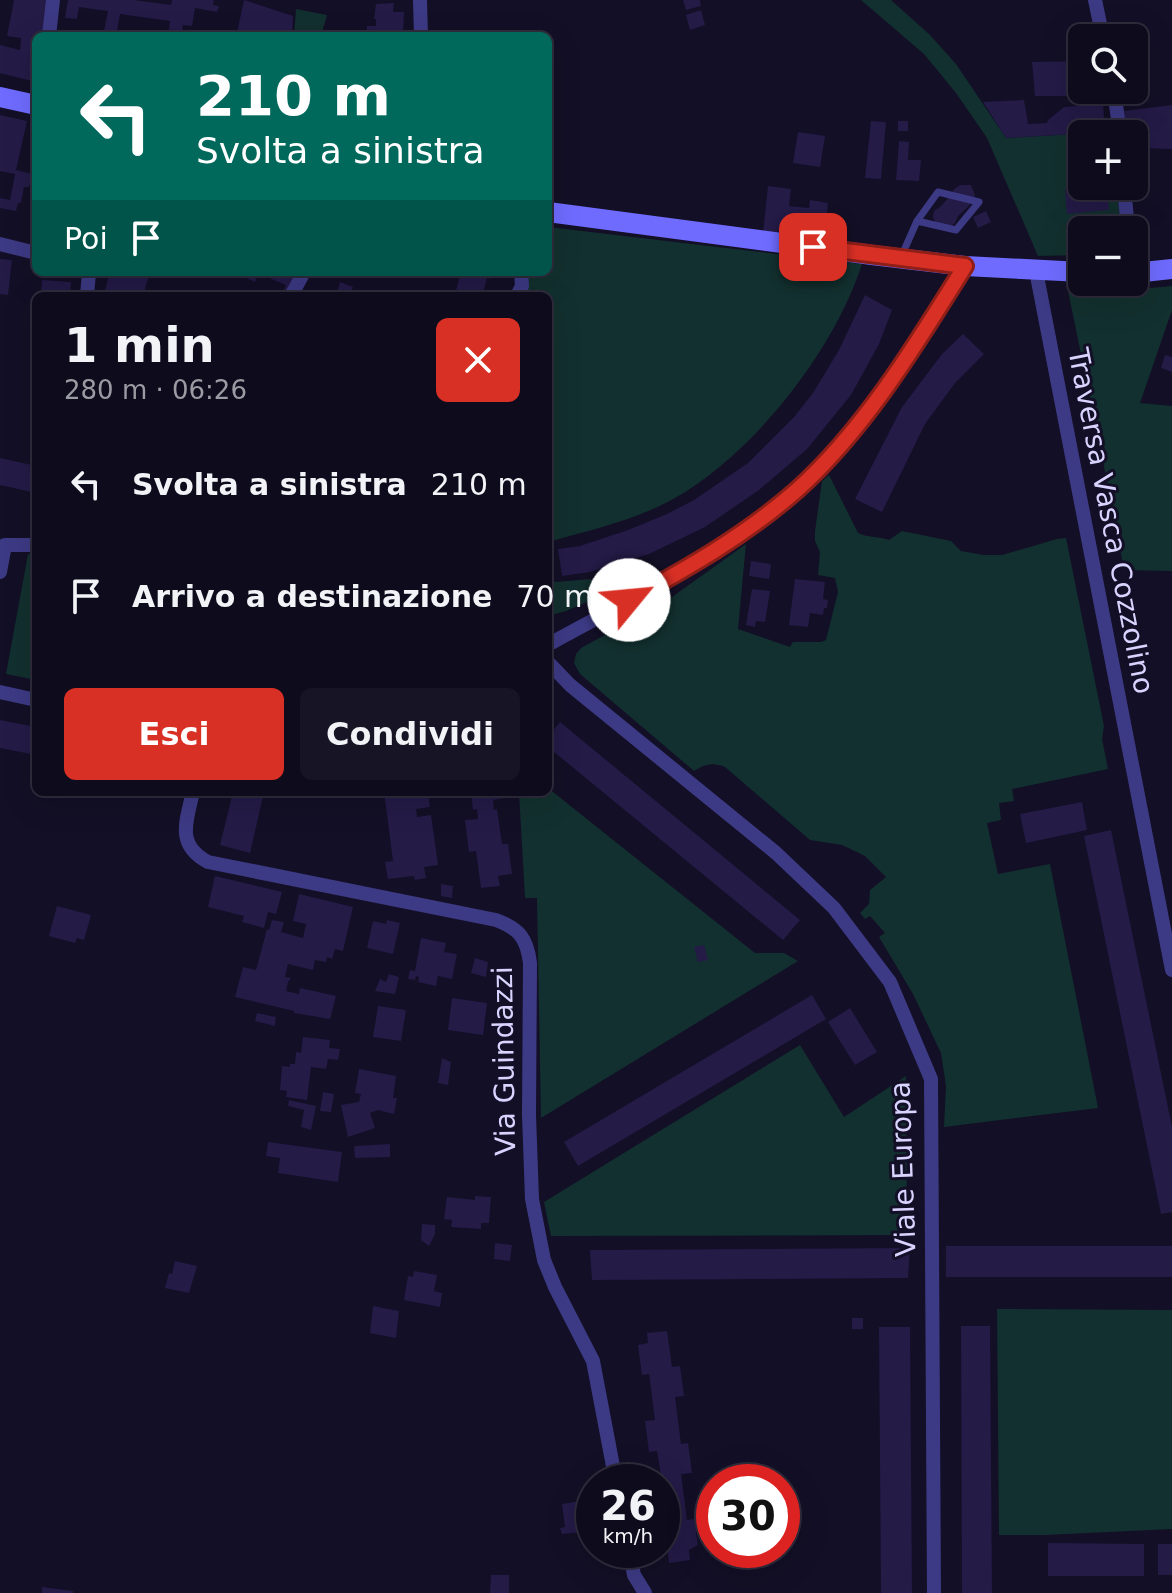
<!DOCTYPE html>
<html lang="it">
<head>
<meta charset="utf-8">
<style>
	:root { --surface:#0e0b1c; --page:#171425; --text:#f1f3f6; --muted:#9b9ba3; --line:#2e2b3b; --accent:#d93025 }
	body { margin:0; font-family:"DejaVu Sans",sans-serif; background:var(--page); color:var(--text); height:100vh; display:flex; flex-direction:column; font-size:30px; white-space:nowrap }
	* { box-sizing:border-box; margin:0 }
	p { font-size:26px; color:var(--muted) }
	.icon { flex:none; width:44px; height:44px; fill:none; stroke:currentColor; stroke-width:2; stroke-linecap:round; stroke-linejoin:round }
	.map { position:relative; flex:1; overflow:hidden }
	.panel { position:absolute; left:32px; top:292px; width:520px; height:504px; display:flex; flex-direction:column; background:var(--surface); border-radius:12px; box-shadow:0 8px 32px #0002,0 0 0 2px var(--line) }
	.panel>* { flex:none }
	.top-card { position:absolute; left:32px; top:32px; width:520px; height:244px; border-radius:12px; box-shadow:0 8px 32px #0002,0 0 0 2px var(--line); background:#00695c; color:#fff; overflow:hidden }
	.buttons { position:absolute; left:1068px; top:24px; display:grid; gap:16px }
	.buttons a { display:grid; place-items:center; width:80px; height:80px; border-radius:12px; background:var(--surface); box-shadow:0 8px 32px #0002,0 0 0 2px var(--line); font-size:40px }
	.speed { position:absolute; left:576px; top:1464px; display:flex; gap:16px; font-size:40px; font-weight:700; text-align:center }
	.speed>* { display:grid; place-content:center; width:104px; height:104px; border-radius:50%; background:var(--surface); box-shadow:0 8px 32px #0002,0 0 0 2px var(--line); line-height:1 }
	.speed small { font-size:20px; font-weight:400 }
	.speed .limit { border:12px solid #d22; background:#fff; color:#111 }
	.pin { position:absolute; display:grid; place-items:center; width:68px; height:68px; color:#fff; margin:-34px; border-radius:16px; box-shadow:0 4px 12px #0006 }
	.me { position:absolute; width:88px; margin:-44px; rotate:62deg; stroke-linejoin:round; filter:drop-shadow(0 0 6px #0008) }
	.turn { display:flex; align-items:center; gap:28px; height:168px; padding:0 32px; font-size:36px }
	.turn .icon { width:104px; height:104px; stroke-width:2.5 }
	.turn b { display:block; font-size:56px; line-height:68px }
	.then { display:flex; align-items:center; height:76px; padding:0 32px; background:#0003; gap:16px; font-size:30px }
	.round { display:grid; place-items:center; flex:none; width:84px; height:84px; border-radius:12px; background:var(--page) }
	.headline { display:flex; align-items:center; justify-content:space-between; height:136px; padding:0 32px }
	h1 { font-size:48px; font-weight:600; line-height:60px }
	.action { display:flex; gap:16px; margin-top:auto; padding:16px 32px }
	.action a { flex:1; height:92px; border-radius:12px; background:var(--accent); color:#fff; font-size:32px; font-weight:600; line-height:92px; text-align:center }
	.action a+a { background:var(--page); color:var(--text) }
	ul { padding:0; list-style:none }
	li { display:flex; align-items:center; gap:24px; height:112px; padding:0 32px }
	li div { flex:1 }
	li b { display:block; font-size:30px }
	li em { font-style:normal }
	.map>svg:first-child { display:block }
</style>
</head>
<body>
<div class="map">
<svg width="1172" height="1593" viewBox="0 0 1172 1593">
	<rect width="100%" height="100%" fill="#130f26"/>
	<path fill="#12302f" d="M861,0H891L930,35L956,64L1006,138L1105,132L1113,134H1082V186H1118L1121,230H1082V255L1038,256L987,138L956,93L924,54Z
		M296,9L327,15L321,36H294Z
		M548,227L862,264C834,351 754,453 675,498C636,520 591,530 548,542V296H522L526,272H548Z
		M1066,281L1128,282L1129,290L1172,286V310L1140,403L1172,406V571L1124,570L1109,491Z
		M829,475L858,533C868,538 878,536 889,540L902,531L951,541L961,551L984,555H1002L1057,539L1066,538L1104,726L1102,739L1108,769L1012,789L1014,801L999,803L1001,820L987,823L998,874L1050,864L1098,1108L944,1127L946,1086L941,1053L913,994L879,937L885,933L870,916L865,919L860,913L869,904L870,890L886,877L865,856L842,845L810,840L725,767C713,762 705,764 694,771L580,674L574,663L576,654L581,648L665,602L746,544L738,629L790,647L793,642H821L826,640L838,592L835,578L818,575L820,552L815,541V531L822,481Z
		M548,547L554,581L556,582L591,579L596,598L566,611L548,616Z
		M28,554L36,555V680L6,674Z
		M548,788L755,953H784L798,961L541,1118L537,898H525L519,792H548Z
		M800,1045L844,1117L906,1076L907,1235L551,1236L544,1202Z
		M997,1309L1172,1310V1529L1045,1535H999Z"/>
	<path fill="#241b47" d="M14,0H48L43,36H36V82L0,73V45L20,50L21,38L7,36Z
		M68,0H134L171,5L172,0H214L213,5L219,6L217,12L195,8L192,26L183,25L182,33L169,30L170,21L120,14L116,36H103L108,11L79,7L77,19L65,18Z
		M244,0L293,16L292,36H248L237,33Z
		M683,0H700L701,6L686,10Z
		M394,3L393,12H404L403,33H405V36H367V26H376V19H374L376,4Z
		M701,10L705,25L690,30L686,15Z
		M1081,61L1082,83L1066,86L1067,96H1035L1032,62Z
		M1024,100L1028,124L1047,123L1048,120L1064,107L1103,104L1105,132L1006,138L983,102Z
		M1172,105V149L1139,148V156H1134V134H1125L1123,111Z
		M0,115L27,121L16,170L32,174L29,187H24L21,203H18L16,211L0,208V198L10,200L15,174L0,171Z
		M871,121L886,122L881,179L865,178Z
		M898,121H908V131H898Z
		M798,132L825,136L820,167L793,163Z
		M899,141L909,142L908,160H921L919,181L896,180Z
		M960,185H971L975,195L972,203L958,216L955,223L948,228L937,227L933,217L934,211L940,207L952,194L953,190Z
		M768,186L791,189L789,206L809,208L810,200L828,203L824,240L763,233Z
		M1107,186L1109,210L1067,214L1065,190Z
		M986,211L991,222L978,228L973,217Z
		M0,259L12,260L8,295L0,294Z
		M110,272H150L143,296H110L104,294Z
		M233,272H259L255,282Z
		M271,272H298L285,296L281,295L286,285L269,278Z
		M461,272H492L491,279L487,278L482,296H460L455,294Z
		M42,280L71,282L70,296H41Z
		M340,282L353,287L350,296H336Z
		M865,295L892,310L879,344L851,395L807,449L759,490L705,527L649,554L590,572L562,576L558,549L580,546L628,530L667,514L694,500L748,463L794,417L813,393L839,350Z
		M963,334L984,354L955,383L925,424L882,512L855,499L902,407L942,354Z
		M1165,355L1172,357V372L1161,368Z
		M0,458L36,466V493L0,485Z
		M751,561L771,564L769,579L749,576Z
		M795,579L825,582L823,599L828,600L827,608H824L823,615L810,613L808,627L789,625Z
		M752,589L770,591L765,622L756,621L755,627L746,625Z
		M0,720L36,727V755L0,748Z
		M560,722L800,920L783,940L548,747V737Z
		M233,792H264L250,853L220,845Z
		M384,792H428L430,807L416,809L417,817L431,815L438,865L424,867L426,878L415,880L414,876L388,879L385,862L393,861Z
		M471,792H504L505,798L493,800L494,810L497,809L502,844H508L512,874L498,876L500,886L481,888L476,851L469,852L465,820L478,819L477,809L473,810Z
		M1082,802L1087,830L1026,843L1020,814Z
		M1111,830L1172,1127V1212L1161,1214L1084,836Z
		M215,876L282,892L276,914L268,912L264,928L242,922L244,916L208,907Z
		M441,884L453,886L452,898L441,896Z
		M299,894L353,907L343,951L335,949L332,959L327,957L326,962L315,960L313,970L288,964L285,977L291,978L288,982L286,991L299,994L300,988L336,996L330,1019L294,1013V1011L235,997L243,967L256,970L267,929L269,930L272,920L284,922L281,932L303,938L306,924L293,921Z
		M57,906L91,915L84,940L77,938L75,943L49,936Z
		M387,920L400,923L393,954L367,948L373,921L386,924Z
		M421,938L446,943L444,952L457,954L452,979L438,976L436,986L418,982L419,977L416,976L415,980L408,979L410,970L415,971Z
		M704,945L708,960L698,962L694,947Z
		M475,958L488,962L486,977L471,973Z
		M389,974L399,977L395,994L375,991L380,979L386,982Z
		M812,995L826,1019L578,1166L564,1142Z
		M452,998L487,1003L483,1035L448,1030Z
		M378,1006L406,1010L401,1041L373,1037Z
		M850,1008L877,1052L855,1065L828,1022Z
		M257,1013L276,1017L275,1026L255,1021Z
		M303,1037L330,1040L329,1048L340,1049L338,1060L328,1059L326,1069L311,1067L307,1100L286,1097L287,1091L280,1090L282,1066L290,1067V1064H295L296,1052L301,1053Z
		M442,1058L451,1062L448,1085L438,1083Z
		M359,1069L396,1076L393,1098H397L394,1114L378,1110L370,1113L375,1128L348,1137L341,1105L359,1102L361,1094L355,1093Z
		M323,1092L334,1094L331,1112L320,1111Z
		M289,1100L316,1106L311,1130L301,1127L304,1110L288,1106Z
		M268,1142L342,1152L338,1182L278,1173L280,1158L266,1156Z
		M390,1144V1157L355,1158L354,1146Z
		M475,1196L491,1197L489,1223H481V1229L451,1227L452,1220L444,1219L447,1197L475,1200Z
		M422,1224L435,1225V1234L429,1246L421,1240Z
		M495,1243L512,1245L510,1261L494,1259Z
		M946,1246H1172V1277H946Z
		M910,1248L908,1278L592,1280L590,1250Z
		M175,1261L197,1266L189,1293L165,1288L169,1273L172,1274Z
		M414,1271L437,1275L434,1291L442,1293L440,1307L404,1300L408,1276L413,1277Z
		M373,1306L399,1311L396,1338L370,1333Z
		M852,1318H863V1329H852Z
		M961,1326H990L992,1593H962Z
		M879,1327H910L912,1593H881Z
		M667,1331L672,1367L680,1366L684,1396L675,1397L681,1444L688,1443L692,1473L681,1474L687,1520L694,1519L698,1545L689,1550L690,1560L669,1563L665,1528H662V1482L657,1451L649,1452L645,1421L655,1420L649,1374L642,1375L638,1345L648,1343L647,1333Z
		M594,1499V1531L562,1534L560,1528L565,1527L562,1504Z
		M1048,1543L1144,1544V1576H1048Z
		M1158,1544H1172V1575H1158Z
		M491,1575H509V1593H490Z
		M42,1587L73,1591V1593H42Z"/>
	<g fill="none" stroke-linecap="round" stroke-linejoin="round">
		<path stroke="#3d3a85" stroke-width="7" d="M902,255L917,221L938,192L979,202L956,230L917,221"/>
		<path stroke="#3d3a85" stroke-width="14" d="M420,0L421,36
			M1095,0L1103,38
			M49,36L53,0
			M1114,90L1120,134
			M1124,186L1128,230
			M0,244L36,253
			M1036,271L1172,970
			M87,296L89,272
			M291,296L304,272
			M517,296L522,286L521,272
			M0,572L5,545H36
			M553,642C650,589 750,541 827,460C847,439 863,416 880,393C910,352 938,309 965,266
			M548,662L570,685L776,853L834,908L890,982L931,1079L934,1593
			M0,692L36,700
			M193,792C186,822 176,845 208,862L496,920C520,929 527,939 530,963L529,1115L532,1199L544,1260L555,1287L593,1361L616,1482
			M629,1550L634,1575L645,1593"/>
		<path stroke="#6f6bff" stroke-width="20" d="M0,97L36,105
			M548,212L872,255L965,266L1082,272
			M1134,273L1172,269"/>
	</g>
	<g fill="none" stroke-linecap="round" stroke-linejoin="round">
		<g stroke="#8d1f18" stroke-width="20">
			<path id="route" d="M629,600C688,568 746,535 797,490C865,429 917,343 965,266L813,247"/>
		</g>
		<use href="#route" stroke="#d93025" stroke-width="14"/>
	</g>
	<g text-anchor="middle" dominant-baseline="central" stroke-width="6" stroke-linejoin="round" paint-order="stroke">
		<g font-size="28" fill="#d9d4ff" stroke="#130f26">
			<text transform="translate(1111 521) rotate(79)">Traversa Vasca Cozzolino</text>
			<text transform="translate(504 1061) rotate(-91)">Via Guindazzi</text>
			<text transform="translate(903 1169) rotate(-92)">Viale Europa</text>
		</g>
	</g>
</svg>
<div class="buttons">
<a><svg class="icon" aria-label="search" viewBox="0 0 24 24"><circle cx="10" cy="10" r="6"/><path d="M15 15l6 6"/></svg></a>
<a>+</a>
<a>−</a>
</div>
<div class="speed"><div>26<small>km/h</small></div><div class="limit">30</div></div>
<div class="pin" style="left:813px;top:247px;background:#d93025"><svg class="icon" aria-label="arrive" viewBox="0 0 24 24"><path d="M6 21V4h12l-3 4 3 4H6"/></svg></div>
<svg class="me" style="left:629px;top:600px" viewBox="-20 -20 40 40"><circle r="19" fill="#fff"/><path d="M0-13L10 11 0 6-10 11z" fill="#d93025"/></svg>
<div class="top-card">
<div class="turn"><svg class="icon" aria-label="left" viewBox="0 0 24 24"><path d="M17 20v-9H6M10 6l-5 5 5 5"/></svg><div><b>210 m</b>Svolta a sinistra</div></div>
<div class="then">Poi<svg class="icon" aria-label="arrive" viewBox="0 0 24 24"><path d="M6 21V4h12l-3 4 3 4H6"/></svg></div>
</div>
<section class="panel">
<div class="headline"><div><h1>1 min</h1><p>280 m · 06:26</p></div><a class="round" style="background:#d93025;color:#fff"><svg class="icon" aria-label="close" viewBox="0 0 24 24"><path d="M6 6l12 12M18 6L6 18"/></svg></a></div>
<ul>
<li><svg class="icon" aria-label="left" viewBox="0 0 24 24"><path d="M17 20v-9H6M10 6l-5 5 5 5"/></svg><div><b>Svolta a sinistra</b></div><em>210 m</em></li>
<li><svg class="icon" aria-label="arrive" viewBox="0 0 24 24"><path d="M6 21V4h12l-3 4 3 4H6"/></svg><div><b>Arrivo a destinazione</b></div><em>70 m</em></li>
</ul>
<div class="action"><a>Esci</a><a>Condividi</a></div>
</section>
</div>
</body>
</html>
